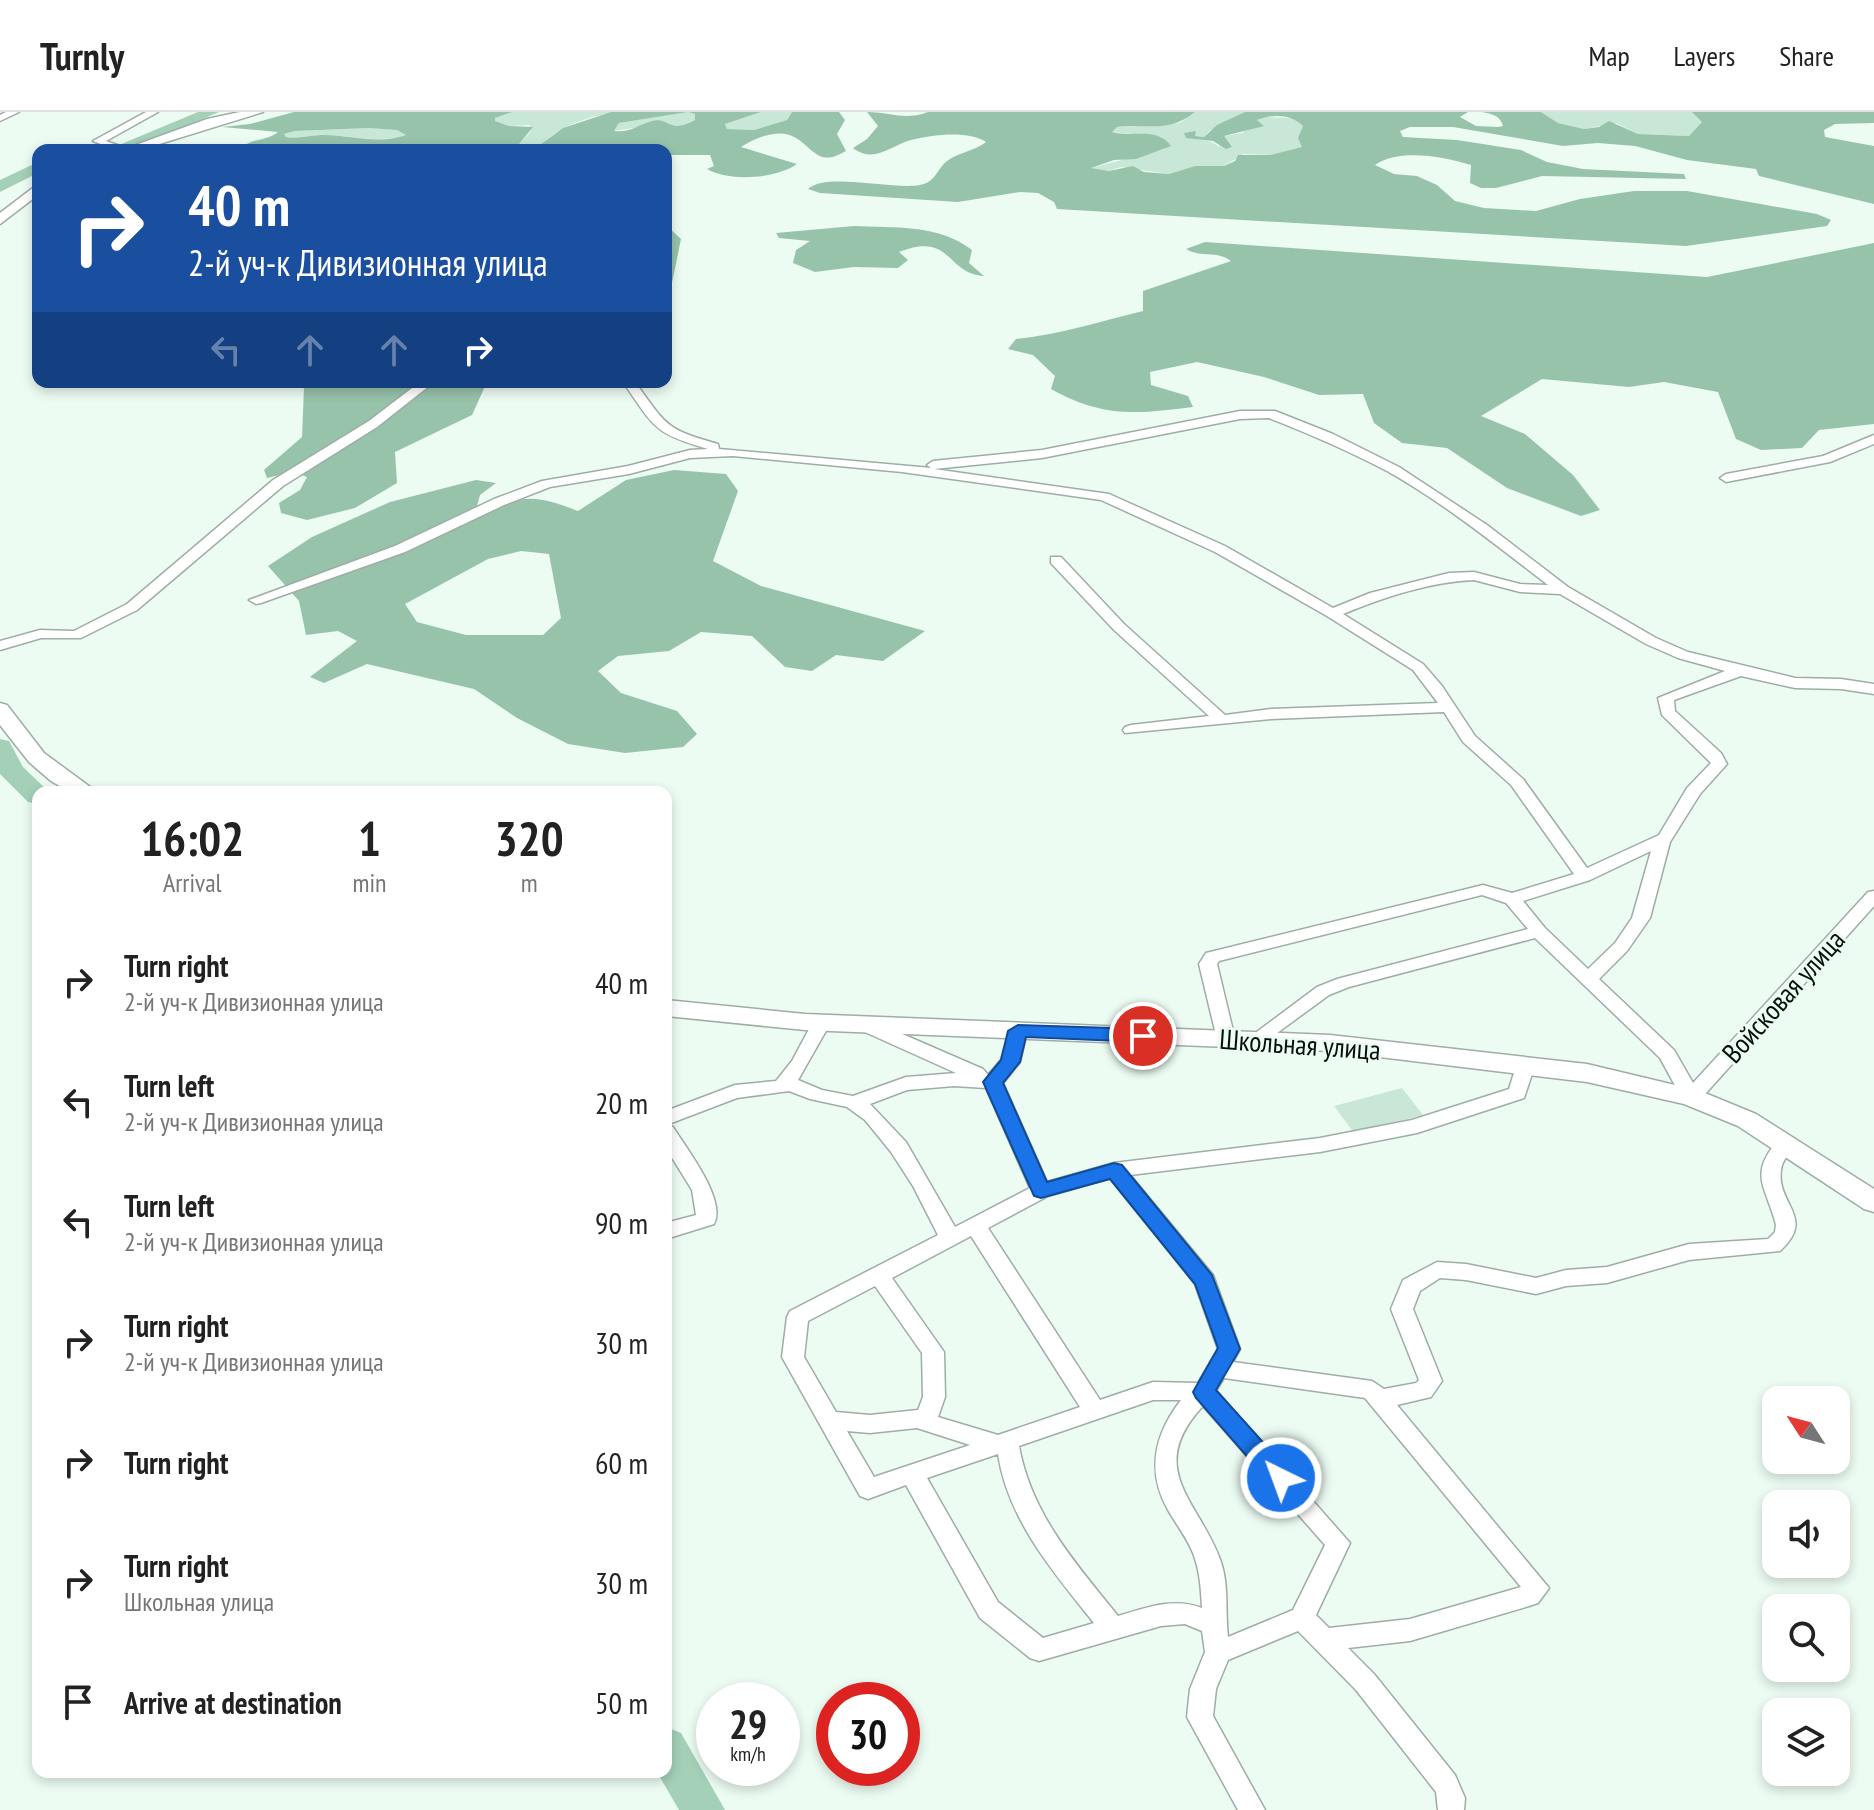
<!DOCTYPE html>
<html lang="en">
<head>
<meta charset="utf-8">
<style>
	:root { --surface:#fff; --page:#f2f2f2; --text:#222; --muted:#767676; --line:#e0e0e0 }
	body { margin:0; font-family:"PT Sans Narrow",sans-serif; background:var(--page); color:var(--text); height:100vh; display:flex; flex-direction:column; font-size:30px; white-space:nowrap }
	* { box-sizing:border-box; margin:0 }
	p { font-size:26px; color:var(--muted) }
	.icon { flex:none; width:44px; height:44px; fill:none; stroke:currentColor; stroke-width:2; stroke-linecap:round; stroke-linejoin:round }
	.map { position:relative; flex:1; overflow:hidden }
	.drawer { position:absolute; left:32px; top:674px; width:640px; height:992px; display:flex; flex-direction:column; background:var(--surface); border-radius:16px; box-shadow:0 4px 12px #0003 }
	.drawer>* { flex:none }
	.top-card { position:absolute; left:32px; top:32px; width:640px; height:244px; border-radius:16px; box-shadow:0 4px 12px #0003; background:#1a4fa0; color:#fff; overflow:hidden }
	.needle { width:52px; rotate:306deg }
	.tools { position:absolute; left:1762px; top:1274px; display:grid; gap:16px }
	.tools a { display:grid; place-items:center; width:88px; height:88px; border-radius:16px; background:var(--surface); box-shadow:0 4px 12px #0003; font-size:40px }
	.speed { position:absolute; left:696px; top:1570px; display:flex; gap:16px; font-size:40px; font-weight:700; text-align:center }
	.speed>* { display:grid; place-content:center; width:104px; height:104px; border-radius:50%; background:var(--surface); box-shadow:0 4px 12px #0003; line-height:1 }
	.speed small { font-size:20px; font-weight:400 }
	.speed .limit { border:12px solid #d22; background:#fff; color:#111 }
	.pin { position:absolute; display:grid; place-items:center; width:68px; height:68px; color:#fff; margin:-34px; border:4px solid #fff; border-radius:50%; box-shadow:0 2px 8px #0007 }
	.me { position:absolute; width:88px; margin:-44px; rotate:318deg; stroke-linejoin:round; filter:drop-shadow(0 0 6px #0008) }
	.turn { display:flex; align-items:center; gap:28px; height:168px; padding:0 24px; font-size:36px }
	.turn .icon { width:104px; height:104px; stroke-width:2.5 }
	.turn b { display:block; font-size:56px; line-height:68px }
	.lanes { display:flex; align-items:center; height:76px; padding:0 24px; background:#0003; justify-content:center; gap:40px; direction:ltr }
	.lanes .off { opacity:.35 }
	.eta { display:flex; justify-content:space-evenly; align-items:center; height:136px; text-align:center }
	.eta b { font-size:48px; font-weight:600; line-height:56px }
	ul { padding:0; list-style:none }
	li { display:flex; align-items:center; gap:24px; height:120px; padding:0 24px }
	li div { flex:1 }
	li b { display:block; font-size:30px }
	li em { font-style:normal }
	header { display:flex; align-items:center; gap:48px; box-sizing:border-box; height:112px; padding:0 40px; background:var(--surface); border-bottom:2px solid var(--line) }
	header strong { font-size:38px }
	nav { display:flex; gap:44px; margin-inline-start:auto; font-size:28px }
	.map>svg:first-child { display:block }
</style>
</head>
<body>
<header>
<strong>Turnly</strong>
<nav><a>Map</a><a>Layers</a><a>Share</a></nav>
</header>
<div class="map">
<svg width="1874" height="1698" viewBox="0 0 1874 1698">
	<rect width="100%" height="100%" fill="#ecfcf3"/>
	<path fill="#c8e7d6" d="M512,0H616C600,2 576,9 562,17C548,24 541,37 524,38L519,32L531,19L530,13L509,14L495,9V6Z
		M687,0L696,2L695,8L684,14H645L614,19L619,11Z
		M761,0H792L787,8L754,18L727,17L725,12Z
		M1195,0H1245L1209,19L1204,25L1195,24V20L1185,21C1195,30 1209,25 1219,35L1224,24L1242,21L1262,5L1295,6L1303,14V35L1270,43L1243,42L1224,54H1195L1169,62L1121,55L1109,59L1091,56L1164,37L1162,25L1112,20L1117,15L1180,11Z
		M1541,0H1692L1703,10L1689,24L1638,22L1616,11L1584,17L1558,11Z
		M369,16L397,18L406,23C377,32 352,23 324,23C310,23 299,27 286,25L284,22L295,19Z
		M1402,976L1423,1003L1354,1021L1334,994Z"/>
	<path fill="#97c3ab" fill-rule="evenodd" d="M294,0H512L495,6V9L509,14L533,15L519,32L524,38L537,35L563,16L611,0H761L725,12L727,17L754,18L787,8L792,0H839L845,8L837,22L846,39C819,55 815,38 796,26C779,15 755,26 741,35L797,52C775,67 730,70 707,57L714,54L710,43H666V38H240C249,25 267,30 278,20L222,15L250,12ZM688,0L695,2V8C669,23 669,4 652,9C638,13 630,21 614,19L619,11ZM369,16L397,18L406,23C378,33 352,23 324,23C310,23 299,27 286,25L284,22L295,19Z
		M867,0C892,0 903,9 928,0H1195C1168,22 1148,11 1117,15L1112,20C1132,26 1157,14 1171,34L1136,47L1114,48L1091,56L1109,59L1133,54L1144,60L1169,62L1195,54H1224L1235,49L1238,43H1270L1302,35L1298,26L1303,14C1291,2 1273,2 1257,8L1264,14L1224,24L1232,35L1226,37L1213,29L1186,26L1184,21L1196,19L1195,24L1204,25L1217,13L1245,0H1468L1460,5L1476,14L1498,15L1503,14C1500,3 1492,2 1482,0H1541L1558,11L1584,17L1599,15L1609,9L1638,22L1689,24L1702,10L1692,0H1874V11L1835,12L1824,18L1825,25L1874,34V92L1759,64L1756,57L1687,48L1635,34L1598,31L1563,34L1453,15H1410L1400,19L1403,25L1457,28L1521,38L1547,50L1583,57L1684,62L1686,67L1542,64L1496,76H1481L1470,71L1471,53C1444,45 1399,36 1375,53L1394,62L1417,64L1437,73L1455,89L1484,96L1536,99L1580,87L1634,79H1687L1817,102L1831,108L1827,114L1686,134L1057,97L1054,90L1038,81L1020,80L958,90L820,81L808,77C826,60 894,78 920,73C936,70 936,58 947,49C959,40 975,39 986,30C968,18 932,23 911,28C890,34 874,52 853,36L867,27L878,14Z
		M666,113L681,127L666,200Z
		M854,114C895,116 938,112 972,138L969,151L984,164C946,162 952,119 899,140L908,148L898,156L854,155L815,160L793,151L796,138L810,129L779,126L776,121Z
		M1205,130L1707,165L1874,131V312L1819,318L1802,336L1761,338L1736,327L1718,280L1664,270L1629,275L1542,267L1481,304L1525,322L1573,363L1600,398L1581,404L1507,376L1447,336L1402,331L1374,311L1363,282L1319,283L1264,265L1197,250L1150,260L1151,273L1188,284L1193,295C1136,302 1103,306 1051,277L1055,264L1033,243L1008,237L1016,227C1059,223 1101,209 1143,199V179L1231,149C1217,138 1200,146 1186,137Z
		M310,270H487L472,303L395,340L397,371L355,396L307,408L281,401L279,391L300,378L307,365L294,360L267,366L264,358L302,325L304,276Z
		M674,358L726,362L738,379L713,449L761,474L925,519L883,549L836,543L812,559L785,555L752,524L701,520L669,539L618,544L598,559L621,581L677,599L697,622L683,635L625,641L568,632L517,606L474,577L367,552L324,571L310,565L357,529L338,519L306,523L299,489L268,454L312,425L390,390L476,368L496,371L480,383L474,405C520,384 529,380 578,399L626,368ZM521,439L549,442L561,506L543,523H466L417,510L405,492L488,447Z"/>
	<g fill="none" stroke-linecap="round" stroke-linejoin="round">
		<path fill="#a4d0b8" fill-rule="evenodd" d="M198,0H219L129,38H107Z
			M38,50V61L0,80V68Z
			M0,627L9,629L23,655L49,680H38V692L28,690L0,662Z
			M666,1615L681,1621L725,1698H679L657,1660H666Z"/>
		<g stroke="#9eada5" stroke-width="3">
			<path id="street" d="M6,0H19L0,9V3Z
				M146,0H158L106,29L131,38H116L93,29Z
				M420,270H434L377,315L283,374L137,498L81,526H41L0,538V529L40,518L74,519L127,492L273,368L369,309Z
				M623,270H635C667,314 665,317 718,332L719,337L931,356L927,353L933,349L1042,338L1240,299H1275L1333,322L1399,355L1487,413L1568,475L1656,526L1688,540L1795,566L1841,567L1874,572V582L1841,577L1795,576L1741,564L1674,588L1675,599L1721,641L1727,652L1700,682L1670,730L1650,806L1627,839L1599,867L1674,938L1693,971L1868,780L1874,779V794L1698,990H1684L1660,946L1535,826L1349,875L1329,883L1262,932H1248L1246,928L1317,875L1337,867L1528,817L1506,791L1482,783L1219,849L1217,852L1235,927L1226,933L1217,927L1199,852L1206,841L1483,773L1512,781L1574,762L1511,673L1463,630L1444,600L1271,607L1125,621L1123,618L1125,615L1131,613L1209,604L1114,518L1051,451V445H1061L1124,512L1225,603L1271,597L1438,591L1413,558L1327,504L1215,440L1101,388L902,360L733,344L690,346L629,362L550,375L504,393L405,440L261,491L256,492L249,488L395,434L494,387L542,369L628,354L690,338L708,337C653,321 655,316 623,270ZM1269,306C1310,322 1349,339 1387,359C1444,391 1496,433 1548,473L1520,472L1474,460L1449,461L1370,481L1333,496L1225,434L1109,382L934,357L1042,346L1240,307ZM1474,468L1520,480L1560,482L1646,532L1678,546L1725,559L1658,586L1662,603L1711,651L1687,676L1659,723L1587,756L1523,667L1475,624L1442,574L1423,552L1343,502C1385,485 1429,470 1474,468ZM1651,739L1632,806L1615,831L1588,857L1545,816L1523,789L1590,768Z
				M1874,323V332L1830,350L1726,370L1720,366L1726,362L1823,344Z
				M822,904L831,910L798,968L822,978L853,984L906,965L956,961L856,916L854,912L856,908H870L983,957L988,963L1001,948L1011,915H1025L1027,919L1020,950L1003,971L1047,1070L1114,1051L1320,1026L1412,1008L1509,977L1518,948H1532L1535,953L1524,986L1417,1021L1320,1040L1130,1063L1213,1163L1240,1237L1233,1250L1372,1269L1384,1277L1416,1271L1419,1268L1391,1197L1403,1168L1437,1150L1466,1152L1536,1166L1566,1158L1607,1155L1689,1132L1768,1127L1775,1120L1776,1113C1766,1073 1747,1063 1780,1026H1794L1797,1031C1791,1040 1782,1047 1781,1058C1776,1093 1817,1105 1780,1139L1689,1148L1607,1171L1566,1174L1536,1182L1466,1168L1440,1166L1420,1179L1413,1197L1442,1269L1431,1285L1397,1293L1549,1476L1538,1491L1529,1494L1410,1529L1348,1536L1374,1562L1455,1663L1465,1686L1464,1698H1438L1436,1680L1356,1578L1298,1519L1228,1548L1216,1577L1213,1604L1265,1698H1238L1187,1605L1190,1577L1205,1540L1202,1519L1185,1512L1161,1514L1039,1549L1030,1546L980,1506L906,1373L868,1387L860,1384L782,1245L787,1205L790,1199L938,1123L913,1074L891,1040L865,1008L847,995L810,987L789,979L737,986L666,1013V999L735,973L776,969L792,949L815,906ZM954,974L986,976L1030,1076L955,1115L906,1030L870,992L907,978ZM1110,1066L1195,1172L1218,1237L1198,1271L1153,1270L1100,1288L988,1116L1048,1084ZM971,1124L1080,1295L998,1323L938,1305L945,1285L944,1240L892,1166ZM875,1174L922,1241L923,1285L918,1298L870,1303L836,1300L804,1245L808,1209ZM1224,1266L1365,1286L1521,1475L1410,1507L1329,1516L1316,1503L1350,1431L1216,1279ZM1153,1288H1181C1154,1323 1146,1359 1168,1398C1176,1412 1187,1426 1193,1441C1200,1459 1201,1477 1202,1496C1173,1485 1146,1496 1118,1504C1076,1452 1031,1402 1019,1334ZM1203,1294L1325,1433L1293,1498L1228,1525C1225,1500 1229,1474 1221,1450C1201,1391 1143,1358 1203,1294ZM917,1316L970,1333L874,1365L847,1319L870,1321ZM998,1342C1008,1408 1054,1461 1094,1511L1043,1526L998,1490L927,1366Z
				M666,1013L673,1015C686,1036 727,1088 714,1112L666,1127V1111L696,1103L692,1078L666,1036Z"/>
		</g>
		<g stroke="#9eada5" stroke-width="3">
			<path id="secondary" d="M240,0H263L140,38H122L207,7Z
				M38,72V83L0,112V101Z
				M0,591L7,593L44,641L97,680H70L51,669L29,650L0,613Z
				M666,888L805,902L1330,923L1587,952L1700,979L1756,1002L1874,1077V1100L1864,1097L1738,1014L1684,992L1587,970L1330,939L805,918L666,904Z"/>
		</g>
		<use href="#street" fill="#fff" fill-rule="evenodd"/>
		<use href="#secondary" fill="#fff" fill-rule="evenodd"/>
	</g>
	<path fill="#1a73e8" stroke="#114b97" stroke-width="2" d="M1018,913L1143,917L1152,924L1143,930L1026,925L1020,950L1003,971L1047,1070L1114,1051L1122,1053L1212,1163L1240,1237L1216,1278L1289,1359L1292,1366L1289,1373L1281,1376L1272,1373L1196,1286L1193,1280L1218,1236L1195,1172L1110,1067L1041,1086L1034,1084L983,970L1001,948L1008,919Z"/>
	<g text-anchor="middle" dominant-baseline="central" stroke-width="6" stroke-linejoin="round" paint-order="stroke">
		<g font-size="28" fill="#0a0f0c" stroke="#ecfcf3">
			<text transform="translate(1783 884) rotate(-48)">Войсковая улица</text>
			<text transform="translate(1300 932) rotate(4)">Школьная улица</text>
		</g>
	</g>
</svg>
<div class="tools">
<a><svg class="needle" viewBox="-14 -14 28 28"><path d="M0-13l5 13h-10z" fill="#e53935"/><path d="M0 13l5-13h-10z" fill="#767676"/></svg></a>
<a><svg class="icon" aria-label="sound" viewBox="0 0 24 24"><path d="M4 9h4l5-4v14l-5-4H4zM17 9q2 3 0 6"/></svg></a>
<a><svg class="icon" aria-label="search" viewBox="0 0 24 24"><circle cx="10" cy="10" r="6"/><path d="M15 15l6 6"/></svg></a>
<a><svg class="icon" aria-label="layers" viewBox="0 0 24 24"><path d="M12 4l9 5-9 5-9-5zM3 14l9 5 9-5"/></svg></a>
</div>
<div class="speed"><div>29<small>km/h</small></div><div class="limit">30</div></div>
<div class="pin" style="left:1143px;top:924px;background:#d93025"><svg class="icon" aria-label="arrive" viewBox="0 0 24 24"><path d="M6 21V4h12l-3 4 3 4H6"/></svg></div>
<svg class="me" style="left:1281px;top:1366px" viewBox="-20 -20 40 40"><circle r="17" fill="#1a73e8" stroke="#fff" stroke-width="3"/><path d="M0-11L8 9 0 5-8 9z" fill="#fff"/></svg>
<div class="top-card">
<div class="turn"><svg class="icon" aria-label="right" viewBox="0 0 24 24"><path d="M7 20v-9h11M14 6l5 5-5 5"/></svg><div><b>40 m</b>2-й уч-к Дивизионная улица</div></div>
<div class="lanes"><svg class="icon off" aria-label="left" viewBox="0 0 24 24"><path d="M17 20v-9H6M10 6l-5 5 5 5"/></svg><svg class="icon off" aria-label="ahead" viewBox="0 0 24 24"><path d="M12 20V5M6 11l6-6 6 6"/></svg><svg class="icon off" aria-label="ahead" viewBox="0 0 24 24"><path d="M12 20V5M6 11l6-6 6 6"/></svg><svg class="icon" aria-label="right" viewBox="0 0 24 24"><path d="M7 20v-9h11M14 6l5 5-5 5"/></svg></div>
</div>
<section class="drawer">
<div class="eta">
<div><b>16:02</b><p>Arrival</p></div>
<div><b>1</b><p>min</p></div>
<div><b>320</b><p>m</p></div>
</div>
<ul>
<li><svg class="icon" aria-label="right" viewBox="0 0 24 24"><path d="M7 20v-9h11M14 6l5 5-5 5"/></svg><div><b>Turn right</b><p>2-й уч-к Дивизионная улица</p></div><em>40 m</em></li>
<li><svg class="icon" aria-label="left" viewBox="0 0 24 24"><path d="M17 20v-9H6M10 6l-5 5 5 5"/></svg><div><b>Turn left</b><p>2-й уч-к Дивизионная улица</p></div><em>20 m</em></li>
<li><svg class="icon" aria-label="left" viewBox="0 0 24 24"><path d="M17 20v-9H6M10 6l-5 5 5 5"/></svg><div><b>Turn left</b><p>2-й уч-к Дивизионная улица</p></div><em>90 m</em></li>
<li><svg class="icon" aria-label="right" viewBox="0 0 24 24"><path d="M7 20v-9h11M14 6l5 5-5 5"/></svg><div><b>Turn right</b><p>2-й уч-к Дивизионная улица</p></div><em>30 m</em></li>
<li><svg class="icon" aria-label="right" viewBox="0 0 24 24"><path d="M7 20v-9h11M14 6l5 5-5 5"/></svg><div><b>Turn right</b></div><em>60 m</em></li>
<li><svg class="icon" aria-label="right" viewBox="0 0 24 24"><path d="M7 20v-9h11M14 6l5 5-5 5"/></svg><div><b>Turn right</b><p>Школьная улица</p></div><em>30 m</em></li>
<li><svg class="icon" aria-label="arrive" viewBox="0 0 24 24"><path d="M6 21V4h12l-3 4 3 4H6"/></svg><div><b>Arrive at destination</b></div><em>50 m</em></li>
</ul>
</section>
</div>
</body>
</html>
